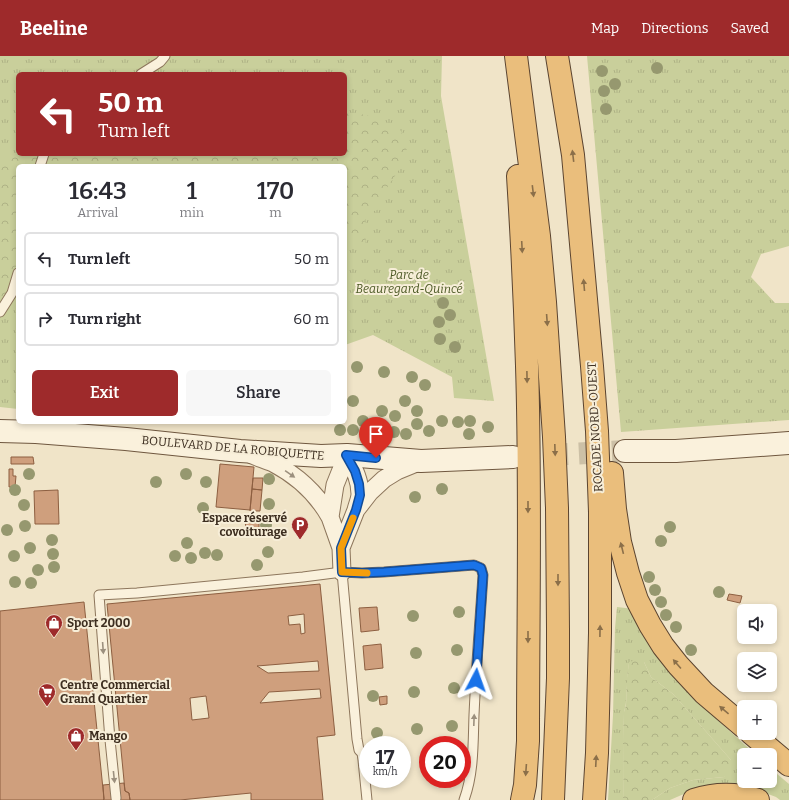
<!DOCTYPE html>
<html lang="en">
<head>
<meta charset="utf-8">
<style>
	:root { --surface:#fff; --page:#f7f7f7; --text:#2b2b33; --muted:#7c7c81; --line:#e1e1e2; --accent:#9e2a2b }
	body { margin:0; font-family:Bitter,serif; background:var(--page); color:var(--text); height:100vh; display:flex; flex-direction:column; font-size:15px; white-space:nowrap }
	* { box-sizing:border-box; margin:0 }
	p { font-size:13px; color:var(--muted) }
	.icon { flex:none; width:22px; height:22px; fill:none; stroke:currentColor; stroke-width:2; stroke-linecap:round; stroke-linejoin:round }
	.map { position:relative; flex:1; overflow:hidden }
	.sheet { position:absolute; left:16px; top:108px; width:331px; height:260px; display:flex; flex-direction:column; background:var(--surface); border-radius:6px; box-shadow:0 2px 6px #0003 }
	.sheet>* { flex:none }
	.top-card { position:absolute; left:16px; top:16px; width:331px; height:84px; border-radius:6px; box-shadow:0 2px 6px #0003; background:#9e2a2b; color:#fff; overflow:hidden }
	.buttons { position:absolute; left:737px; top:548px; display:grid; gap:8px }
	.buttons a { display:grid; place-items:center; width:40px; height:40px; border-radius:6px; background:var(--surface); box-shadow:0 2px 6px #0003; font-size:20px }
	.speed { position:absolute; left:359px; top:680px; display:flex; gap:8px; font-size:20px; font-weight:700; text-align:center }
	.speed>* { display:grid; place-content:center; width:52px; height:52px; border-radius:50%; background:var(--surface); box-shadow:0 2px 6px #0003; line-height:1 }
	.speed small { font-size:10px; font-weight:400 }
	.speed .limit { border:6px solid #d22; background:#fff; color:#111 }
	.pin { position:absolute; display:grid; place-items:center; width:34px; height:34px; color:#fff; margin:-41px -17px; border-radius:50% 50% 50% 0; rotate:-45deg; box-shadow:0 0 4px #0007 }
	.pin .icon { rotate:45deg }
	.me { position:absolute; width:44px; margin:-22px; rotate:4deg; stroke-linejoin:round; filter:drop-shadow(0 0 3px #0008) }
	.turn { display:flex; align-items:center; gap:14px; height:84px; padding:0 16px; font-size:18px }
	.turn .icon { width:52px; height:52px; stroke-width:2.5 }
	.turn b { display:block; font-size:28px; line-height:34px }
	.eta { display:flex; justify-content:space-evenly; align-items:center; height:68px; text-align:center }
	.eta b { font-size:24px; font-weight:600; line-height:28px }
	.button { display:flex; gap:8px; margin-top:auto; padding:8px 16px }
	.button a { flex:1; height:46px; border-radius:6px; background:var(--accent); color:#fff; font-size:16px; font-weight:600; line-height:46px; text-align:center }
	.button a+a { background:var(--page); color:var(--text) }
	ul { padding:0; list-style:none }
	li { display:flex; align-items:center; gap:12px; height:54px; margin:0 8px 6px; padding:0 8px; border:2px solid var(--line); border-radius:6px }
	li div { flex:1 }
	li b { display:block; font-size:15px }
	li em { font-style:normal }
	header { display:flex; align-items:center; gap:24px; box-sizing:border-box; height:56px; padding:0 20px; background:var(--accent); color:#fff }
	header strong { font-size:19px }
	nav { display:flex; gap:22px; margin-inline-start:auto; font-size:14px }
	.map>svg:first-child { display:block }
</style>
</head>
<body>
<header>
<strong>Beeline</strong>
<nav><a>Map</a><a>Directions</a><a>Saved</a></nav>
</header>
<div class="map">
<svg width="789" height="744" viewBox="0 0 789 744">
	<defs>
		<pattern id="grass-tufts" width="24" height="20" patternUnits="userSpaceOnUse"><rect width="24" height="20" fill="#c9cf9b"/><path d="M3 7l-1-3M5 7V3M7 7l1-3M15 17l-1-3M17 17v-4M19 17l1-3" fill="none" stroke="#aeb285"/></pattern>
		<pattern id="forest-crowns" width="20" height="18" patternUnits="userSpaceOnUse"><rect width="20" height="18" fill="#c9cf9b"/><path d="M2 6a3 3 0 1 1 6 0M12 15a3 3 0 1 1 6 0" fill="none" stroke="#aeb285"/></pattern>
	</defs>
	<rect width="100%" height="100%" fill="#f0e4c8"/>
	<path fill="url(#grass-tufts)" fill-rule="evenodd" d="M0,0H442L441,40L494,345L454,342L452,321L373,279L345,289V110H18V353L0,351ZM18,18H345V98H18Z
		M587,0H789V190L761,198L751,221L775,247H789V364L621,376Z
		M617,551L634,553L677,622L722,668L756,699H744V725H770V712L789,728V744H780L776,741L757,734H693L670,744H652L670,732L693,724L724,721L731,704L673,638L651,621L644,606L629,607C627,620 627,633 626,646C626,650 624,654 624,658C623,687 625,715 623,744H608L613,659L615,572Z"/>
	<path fill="url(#forest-crowns)" d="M345,57H356L378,62L401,75L407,90L405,105L384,136L380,153L365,158L366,174L365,194L347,180L345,181V110H18V242L0,252V101C26,100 53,105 77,98H345Z
		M639,603L644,606L651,621L673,638L731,704L732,714L724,721L693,724L670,732L652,744H623L624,712L623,686L624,656L626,649L627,622L629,606Z"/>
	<path fill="#cf9f7d" stroke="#8d5f41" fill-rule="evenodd" d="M11,401H33L34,408H11Z
		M220,408L254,411L250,454L216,451Z
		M9,413H13V420H16L15,431H9Z
		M253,422H263L262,434L252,433Z
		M252,433L262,434L260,455H250Z
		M58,434L59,468H35L34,435Z
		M245,460H259V479H246Z
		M320,528L335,679L317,681L323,744H251V737L180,744H130L129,737L125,735L107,548ZM304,558L305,577L301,578L300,568L289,569L288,560ZM318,605L319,615L268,617L257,610ZM320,633L321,642L260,647L269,636ZM206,640L209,662L192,664L190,642Z
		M729,538L742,540L740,547L727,544Z
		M84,546L104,743L103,744H0V555Z
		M377,551L379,574L361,576L359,552Z
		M381,588L383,612L365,614L363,590Z
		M387,640V648L380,649L379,641Z
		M124,727L125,735L129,737L130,744H104L103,729Z"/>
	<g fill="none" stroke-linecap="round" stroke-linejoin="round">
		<path stroke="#ccc0a6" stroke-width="22" stroke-dasharray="22 11" stroke-linecap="butt" d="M513,401L625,395"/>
		<g stroke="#8d765c" stroke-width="11">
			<path id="service" d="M141,18L160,6L165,0
				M40,110L44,98
				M0,256L12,237L18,217
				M342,516L357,683L359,694L362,697L363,704L367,744
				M116,742L110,684L99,539L137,537L303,521L342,516L362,517L384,516L474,509L481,512L483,519C480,566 476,613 474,659C473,687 474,717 464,744"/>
		</g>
		<g stroke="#8d765c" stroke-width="19">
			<path id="minor" d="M252,399C259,402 266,404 273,407C296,419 317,438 330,461
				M347,399C353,411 360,423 360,438C360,443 357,449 356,454
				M341,492L356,454L370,436L384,423L397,415L419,406
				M342,516L341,492L330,461L335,429L347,399"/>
		</g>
		<g stroke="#6f573f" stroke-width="24">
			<path id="secondary" d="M0,375L36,376L126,383L240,395L321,400L347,399L421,405L513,401
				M625,395H676L789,387"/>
		</g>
		<g stroke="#5b4430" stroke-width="24">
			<path id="trunk" d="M516,0L539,180L545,246L554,381L557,452L558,573V622L553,744
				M557,0L573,99L592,310L597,375L600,456V577L597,697L594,744
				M518,120C522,183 525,246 527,310C531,435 528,560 528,685L525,729L522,744
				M612,417L615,453L620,486L628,517L637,544L650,569L663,590L678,609L704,637L744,671
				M751,677L789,709
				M694,744C715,737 737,737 758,744"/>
		</g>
		<use href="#service" stroke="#faf1dc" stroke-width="9"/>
		<use href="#minor" stroke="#faf1dc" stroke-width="17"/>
		<use href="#secondary" stroke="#faf1dc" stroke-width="22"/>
		<use href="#trunk" stroke="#eabe7c" stroke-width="22"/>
	</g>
	<g fill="#96986f">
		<circle cx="657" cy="12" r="6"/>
		<circle cx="602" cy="15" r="6"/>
		<circle cx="615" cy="28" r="6"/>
		<circle cx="604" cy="35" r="6"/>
		<circle cx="606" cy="53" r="6"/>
		<circle cx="443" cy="247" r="6"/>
		<circle cx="450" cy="259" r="6"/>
		<circle cx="439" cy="266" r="6"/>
		<circle cx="440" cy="283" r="6"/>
		<circle cx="455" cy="291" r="6"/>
		<circle cx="357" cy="311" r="6"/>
		<circle cx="384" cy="316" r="6"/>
		<circle cx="412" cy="321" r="6"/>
		<circle cx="425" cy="329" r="6"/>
		<circle cx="353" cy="345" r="6"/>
		<circle cx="405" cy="345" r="6"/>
		<circle cx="382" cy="355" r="6"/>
		<circle cx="417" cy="355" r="6"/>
		<circle cx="395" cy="360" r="6"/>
		<circle cx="363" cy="365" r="6"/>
		<circle cx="442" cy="365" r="6"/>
		<circle cx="470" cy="365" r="6"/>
		<circle cx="458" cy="366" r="6"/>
		<circle cx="417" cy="368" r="6"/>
		<circle cx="488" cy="371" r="6"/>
		<circle cx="340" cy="374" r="6"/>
		<circle cx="353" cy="374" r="6"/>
		<circle cx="429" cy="375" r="6"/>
		<circle cx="394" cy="376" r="6"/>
		<circle cx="368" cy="377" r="6"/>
		<circle cx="406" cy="378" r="6"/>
		<circle cx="469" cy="378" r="6"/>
		<circle cx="29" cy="418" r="6"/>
		<circle cx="186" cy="418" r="6"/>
		<circle cx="269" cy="423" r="6"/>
		<circle cx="156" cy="426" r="6"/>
		<circle cx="206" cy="426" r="6"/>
		<circle cx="442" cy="433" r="6"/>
		<circle cx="15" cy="434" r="6"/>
		<circle cx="415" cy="441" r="6"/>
		<circle cx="269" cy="448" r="6"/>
		<circle cx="24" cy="449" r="6"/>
		<circle cx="203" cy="452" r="6"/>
		<circle cx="266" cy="469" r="6"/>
		<circle cx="25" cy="470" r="6"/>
		<circle cx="670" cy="471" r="6"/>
		<circle cx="7" cy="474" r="6"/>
		<circle cx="52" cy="484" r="6"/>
		<circle cx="661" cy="485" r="6"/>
		<circle cx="187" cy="487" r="6"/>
		<circle cx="30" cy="492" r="6"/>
		<circle cx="268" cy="496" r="6"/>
		<circle cx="205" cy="497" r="6"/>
		<circle cx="53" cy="498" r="6"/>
		<circle cx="217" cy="499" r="6"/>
		<circle cx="14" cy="500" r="6"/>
		<circle cx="175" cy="500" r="6"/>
		<circle cx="191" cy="502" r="6"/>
		<circle cx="257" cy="509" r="6"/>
		<circle cx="54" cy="511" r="6"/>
		<circle cx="38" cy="514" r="6"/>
		<circle cx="649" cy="521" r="6"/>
		<circle cx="15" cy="526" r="6"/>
		<circle cx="31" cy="527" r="6"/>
		<circle cx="655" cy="534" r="6"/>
		<circle cx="719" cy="536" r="6"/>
		<circle cx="661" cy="546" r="6"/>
		<circle cx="459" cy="556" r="6"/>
		<circle cx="666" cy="559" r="6"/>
		<circle cx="413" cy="560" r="6"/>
		<circle cx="676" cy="571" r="6"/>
		<circle cx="457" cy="594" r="6"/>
		<circle cx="691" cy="594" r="6"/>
		<circle cx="416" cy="597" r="6"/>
		<circle cx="454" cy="632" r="6"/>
		<circle cx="414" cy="636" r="6"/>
		<circle cx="373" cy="640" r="6"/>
		<circle cx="452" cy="670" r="6"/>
		<circle cx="417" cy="673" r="6"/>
		<circle cx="377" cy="677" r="6"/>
	</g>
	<defs><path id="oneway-solid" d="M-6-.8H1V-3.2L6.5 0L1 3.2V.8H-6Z"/></defs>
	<g fill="#8b6f49">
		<use href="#oneway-solid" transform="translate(573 100) rotate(-97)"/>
		<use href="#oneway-solid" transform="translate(533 135) rotate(83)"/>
		<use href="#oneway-solid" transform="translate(522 191) rotate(87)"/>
		<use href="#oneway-solid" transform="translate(584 229) rotate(-95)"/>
		<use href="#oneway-solid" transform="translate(547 264) rotate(86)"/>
		<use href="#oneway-solid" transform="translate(527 321) rotate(89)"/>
		<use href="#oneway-solid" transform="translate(555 394) rotate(88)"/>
		<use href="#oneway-solid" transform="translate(528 451) rotate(90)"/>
		<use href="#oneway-solid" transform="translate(622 492) rotate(-104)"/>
		<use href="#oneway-solid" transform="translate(558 524) rotate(90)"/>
		<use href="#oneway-solid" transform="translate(600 575) rotate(-89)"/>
		<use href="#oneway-solid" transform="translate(528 581) rotate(90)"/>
		<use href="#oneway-solid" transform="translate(677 608) rotate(-131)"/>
		<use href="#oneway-solid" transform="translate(724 654) rotate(-140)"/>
		<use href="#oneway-solid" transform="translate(596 705) rotate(-87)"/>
		<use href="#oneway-solid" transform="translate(526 714) rotate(94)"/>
	</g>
	<g fill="#9c907e">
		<use href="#oneway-solid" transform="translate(290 418) rotate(35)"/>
		<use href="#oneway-solid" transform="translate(103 592) rotate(86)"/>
		<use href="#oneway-solid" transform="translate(474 664) rotate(-88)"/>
		<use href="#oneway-solid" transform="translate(114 721) rotate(84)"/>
	</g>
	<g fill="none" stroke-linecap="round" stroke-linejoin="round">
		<g stroke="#114b97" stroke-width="10">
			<path id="route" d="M376,402L346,399L355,415L359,428L360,439L356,454L341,492L342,516L362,517L384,516L474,509L481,512L483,519L476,624"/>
		</g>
		<use href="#route" stroke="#1a73e8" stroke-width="7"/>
		<path stroke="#f59e0b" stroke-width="7" d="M353,462L341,492L342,516L367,517"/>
	</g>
	<defs>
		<g id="parking-pin" transform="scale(0.9)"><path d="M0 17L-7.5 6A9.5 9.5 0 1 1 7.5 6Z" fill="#9e2a2b" stroke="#f7eed8"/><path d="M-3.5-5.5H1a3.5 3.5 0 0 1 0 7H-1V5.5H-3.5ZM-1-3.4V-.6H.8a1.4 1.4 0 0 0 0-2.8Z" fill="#fff"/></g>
		<g id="shop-pin" transform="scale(0.9)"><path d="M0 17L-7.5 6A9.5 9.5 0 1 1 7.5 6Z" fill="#9e2a2b" stroke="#f7eed8"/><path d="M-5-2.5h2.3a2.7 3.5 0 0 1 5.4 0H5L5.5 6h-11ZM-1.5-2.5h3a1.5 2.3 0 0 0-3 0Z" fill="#fff"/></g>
		<g id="supermarket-pin" transform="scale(0.9)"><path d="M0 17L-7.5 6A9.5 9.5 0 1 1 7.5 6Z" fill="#9e2a2b" stroke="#f7eed8"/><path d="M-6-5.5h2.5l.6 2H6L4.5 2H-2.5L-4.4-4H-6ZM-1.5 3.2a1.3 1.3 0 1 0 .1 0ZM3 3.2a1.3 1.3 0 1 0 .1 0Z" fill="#fff"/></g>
	</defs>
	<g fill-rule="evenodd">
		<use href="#parking-pin" x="300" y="469"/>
		<use href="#shop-pin" x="54" y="567"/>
		<use href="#supermarket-pin" x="47" y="636"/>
		<use href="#shop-pin" x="76" y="680"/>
	</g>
	<g text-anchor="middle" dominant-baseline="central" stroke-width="4" stroke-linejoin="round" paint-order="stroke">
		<g font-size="12" font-style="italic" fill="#4d5a26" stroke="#f7eed8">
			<text x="409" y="219">Parc de<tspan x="409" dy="14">Beauregard-Quincé</tspan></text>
		</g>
		<g font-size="12" fill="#3d2e20" stroke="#f7eed8">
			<text transform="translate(595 371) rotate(-93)">ROCADE NORD-OUEST</text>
			<text transform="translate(233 392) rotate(5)">BOULEVARD DE LA ROBIQUETTE</text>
		</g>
		<g font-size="12" font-weight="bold" fill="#3d2e20" stroke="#f7eed8" text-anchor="start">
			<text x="287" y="462" text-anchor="end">Espace réservé<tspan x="287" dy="14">covoiturage</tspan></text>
			<text x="67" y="567">Sport 2000</text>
			<text x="60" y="629">Centre Commercial<tspan x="60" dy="14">Grand Quartier</tspan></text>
			<text x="89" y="680">Mango</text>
		</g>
	</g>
</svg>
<div class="buttons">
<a><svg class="icon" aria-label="sound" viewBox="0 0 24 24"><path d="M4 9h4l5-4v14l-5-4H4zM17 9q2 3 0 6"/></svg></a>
<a><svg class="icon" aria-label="layers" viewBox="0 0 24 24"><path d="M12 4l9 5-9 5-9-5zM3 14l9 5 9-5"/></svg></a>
<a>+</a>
<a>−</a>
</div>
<div class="speed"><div>17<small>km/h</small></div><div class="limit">20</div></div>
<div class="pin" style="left:376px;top:402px;background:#d93025"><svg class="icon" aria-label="arrive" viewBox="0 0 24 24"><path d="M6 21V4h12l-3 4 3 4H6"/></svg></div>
<svg class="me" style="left:476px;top:624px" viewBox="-20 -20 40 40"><path d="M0-17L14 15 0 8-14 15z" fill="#1a73e8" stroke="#fff" stroke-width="4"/></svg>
<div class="top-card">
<div class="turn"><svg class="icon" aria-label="left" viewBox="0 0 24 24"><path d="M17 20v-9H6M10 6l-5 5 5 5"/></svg><div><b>50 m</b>Turn left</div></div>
</div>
<section class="sheet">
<div class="eta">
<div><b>16:43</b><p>Arrival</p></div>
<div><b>1</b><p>min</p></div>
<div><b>170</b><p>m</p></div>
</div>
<ul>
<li><svg class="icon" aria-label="left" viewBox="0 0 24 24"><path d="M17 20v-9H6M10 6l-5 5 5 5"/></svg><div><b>Turn left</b></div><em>50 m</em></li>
<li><svg class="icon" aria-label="right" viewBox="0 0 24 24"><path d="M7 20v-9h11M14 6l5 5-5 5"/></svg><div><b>Turn right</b></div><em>60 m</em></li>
</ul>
<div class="button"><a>Exit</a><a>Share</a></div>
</section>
</div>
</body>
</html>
